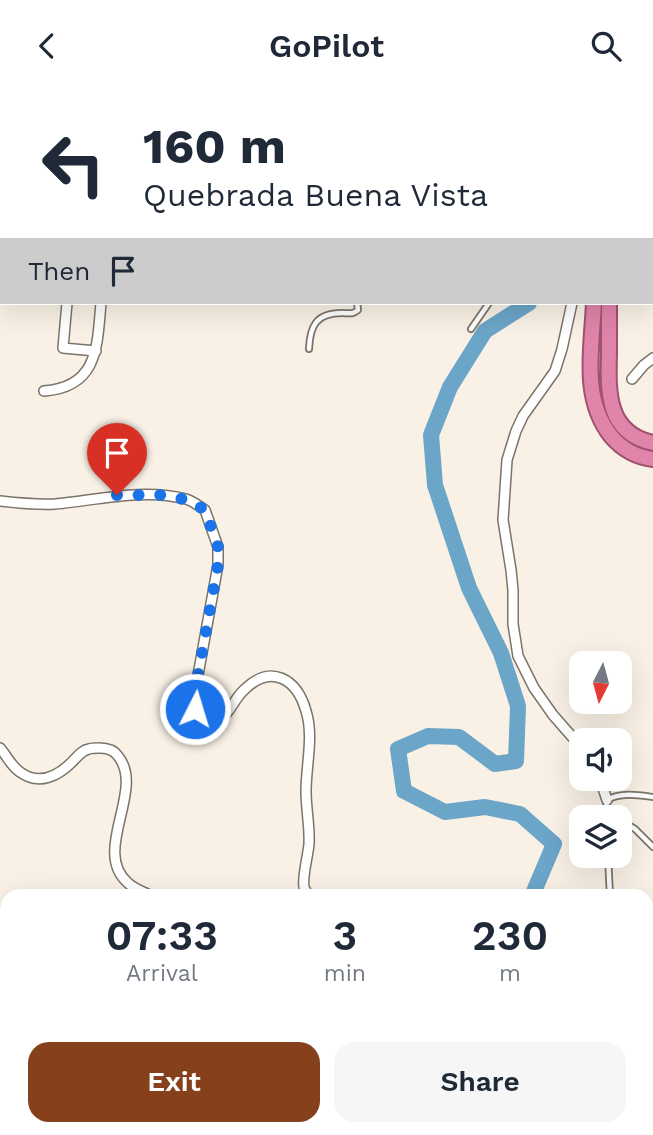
<!DOCTYPE html>
<html lang="en">
<head>
<meta charset="utf-8">
<style>
	:root { --surface:#fff; --page:#f6f6f7; --text:#1f2937; --muted:#747a83; --accent:#86401c }
	body { margin:0; font-family:"Work Sans",sans-serif; background:var(--page); color:var(--text); height:100vh; display:flex; flex-direction:column; font-size:26px; white-space:nowrap }
	* { box-sizing:border-box; margin:0 }
	p { font-size:23px; color:var(--muted) }
	.icon { flex:none; width:38px; height:38px; fill:none; stroke:currentColor; stroke-width:2; stroke-linecap:round; stroke-linejoin:round }
	.map { position:relative; flex:1; overflow:hidden }
	.panel { position:absolute; left:0px; top:798px; width:654px; height:247px; display:flex; flex-direction:column; background:var(--surface); border-radius:21px 21px 0 0; box-shadow:0 7px 28px #0002 }
	.panel>* { flex:none }
	.top-card { position:absolute; left:0px; top:0px; width:654px; height:214px; box-shadow:0 7px 28px #0002; background:#fff; color:var(--text); overflow:hidden }
	.needle { width:46px; rotate:186deg }
	.tools { position:absolute; left:569px; top:560px; display:grid; gap:14px }
	.tools a { display:grid; place-items:center; width:63px; height:63px; border-radius:14px; background:var(--surface); box-shadow:0 7px 28px #0002; font-size:35px }
	.pin { position:absolute; display:grid; place-items:center; width:60px; height:60px; color:#fff; margin:-72px -30px; border-radius:50% 50% 50% 0; rotate:-45deg; box-shadow:0 0 7px #0007 }
	.pin .icon { rotate:45deg }
	.me { position:absolute; width:77px; margin:-38px; rotate:5deg; stroke-linejoin:round; filter:drop-shadow(0 0 5px #0008) }
	.turn { display:flex; align-items:center; gap:24px; height:147px; padding:0 28px; font-size:32px }
	.turn .icon { width:91px; height:91px; stroke-width:2.5 }
	.turn b { display:block; font-size:49px; line-height:60px }
	.then { display:flex; align-items:center; height:66px; padding:0 28px; background:#0003; gap:14px; font-size:26px }
	.eta { display:flex; justify-content:space-evenly; align-items:center; height:119px; text-align:center }
	.eta b { font-size:42px; font-weight:600; line-height:49px }
	.cta { display:flex; gap:14px; margin-top:auto; padding:14px 28px }
	.cta a { flex:1; height:80px; border-radius:21px; background:var(--accent); color:#fff; font-size:28px; font-weight:600; line-height:80px; text-align:center }
	.cta a+a { background:var(--page); color:var(--text) }
	header { display:flex; justify-content:space-between; align-items:center; height:91px; padding:0 28px; background:var(--surface); font-size:32px; font-weight:600 }
	.map>svg:first-child { display:block }
</style>
</head>
<body>
<header><svg class="icon" aria-label="back" viewBox="0 0 24 24"><path d="M15 5l-7 7 7 7"/></svg>GoPilot<svg class="icon" aria-label="search" viewBox="0 0 24 24"><circle cx="10" cy="10" r="6"/><path d="M15 15l6 6"/></svg></header>
<div class="map">
<svg width="653" height="1044" viewBox="0 0 653 1044">
	<rect width="100%" height="100%" fill="#f9f1e5"/>
	<g fill="none" stroke-linecap="round" stroke-linejoin="round">
		<path stroke="#6ba5c8" stroke-width="16" d="M373,2L375,0
			M529,212L485,240L450,296L431,344L435,394L469,497L501,562L518,615L516,670L495,673L459,646L428,645L398,658L404,700L445,721L485,716L520,723L554,753L532,805
			M498,1044L499,1038"/>
		<g stroke="#7b7469" stroke-width="8">
			<path id="service" d="M431,2V0
				M529,2V0
				M471,238L489,212
				M309,258C310,235 316,222 342,222C350,222 352,224 358,219L357,212
				M605,725L613,726
				M605,726L607,709C621,701 638,704 653,706
				M620,729L635,738L653,756
				M608,765L610,805
				M653,824L650,851L653,861
				M648,1000L653,1002
				M592,1038V1044"/>
		</g>
		<g stroke="#7b7469" stroke-width="12">
			<path id="minor" d="M67,212L63,257L96,260
				M572,212L562,258L555,280L523,325L516,340L507,369L503,429L511,479L513,499V533L518,565L534,597L553,624L581,656
				M632,288L644,274L653,267
				M44,300C99,296 97,254 101,212
				M0,410C18,412 36,414 55,413C98,409 143,397 186,408C193,410 199,415 205,419L218,456V474L194,606C195,617 197,629 210,629C216,629 221,628 225,624C232,617 236,606 244,599C271,572 297,588 306,620C314,645 306,675 306,700C306,718 310,736 309,753C308,765 302,786 304,796C304,798 308,803 309,805
				M0,657C7,665 11,675 20,681C39,695 58,685 72,671C77,666 82,659 89,658C91,657 97,657 99,657C106,657 114,659 118,665C146,699 91,760 128,792C134,798 144,801 152,805
				M600,688L607,709
				M0,822L7,830
				M7,907L4,913L7,922
				M0,1020L7,1025
				M19,1038L25,1044
				M147,1044L173,1038"/>
		</g>
		<g stroke="#9f526f" stroke-width="18">
			<path id="trunk" d="M355,0L359,2
				M398,0L401,2
				M127,2L136,0
				M229,2L237,0
				M0,8H2
				M0,26H2
				M594,212C592,257 581,307 611,345C622,358 636,366 653,368
				M609,212C609,229 609,245 609,262C608,300 606,342 653,352"/>
		</g>
		<use href="#service" stroke="#fff" stroke-width="4.5"/>
		<use href="#minor" stroke="#fff" stroke-width="9"/>
		<use href="#trunk" stroke="#e084aa" stroke-width="14"/>
	</g>
	<g fill="none" stroke-linecap="round" stroke-linejoin="round">
		<path stroke="#1a73e8" stroke-width="12" stroke-dasharray="0 21.6" d="M117,404H161L188,409L205,419L218,456V474L194,606L195,618"/>
	</g>
</svg>
<div class="tools">
<a><svg class="needle" viewBox="-14 -14 28 28"><path d="M0-13l5 13h-10z" fill="#e53935"/><path d="M0 13l5-13h-10z" fill="#747a83"/></svg></a>
<a><svg class="icon" aria-label="sound" viewBox="0 0 24 24"><path d="M4 9h4l5-4v14l-5-4H4zM17 9q2 3 0 6"/></svg></a>
<a><svg class="icon" aria-label="layers" viewBox="0 0 24 24"><path d="M12 4l9 5-9 5-9-5zM3 14l9 5 9-5"/></svg></a>
</div>
<div class="pin" style="left:117px;top:404px;background:#d93025"><svg class="icon" aria-label="arrive" viewBox="0 0 24 24"><path d="M6 21V4h12l-3 4 3 4H6"/></svg></div>
<svg class="me" style="left:195px;top:618px" viewBox="-20 -20 40 40"><circle r="17" fill="#1a73e8" stroke="#fff" stroke-width="3"/><path d="M0-11L8 9 0 5-8 9z" fill="#fff"/></svg>
<div class="top-card">
<div class="turn"><svg class="icon" aria-label="left" viewBox="0 0 24 24"><path d="M17 20v-9H6M10 6l-5 5 5 5"/></svg><div><b>160 m</b>Quebrada Buena Vista</div></div>
<div class="then">Then<svg class="icon" aria-label="arrive" viewBox="0 0 24 24"><path d="M6 21V4h12l-3 4 3 4H6"/></svg></div>
</div>
<section class="panel">
<div class="eta">
<div><b>07:33</b><p>Arrival</p></div>
<div><b>3</b><p>min</p></div>
<div><b>230</b><p>m</p></div>
</div>
<div class="cta"><a>Exit</a><a>Share</a></div>
</section>
</div>
</body>
</html>
